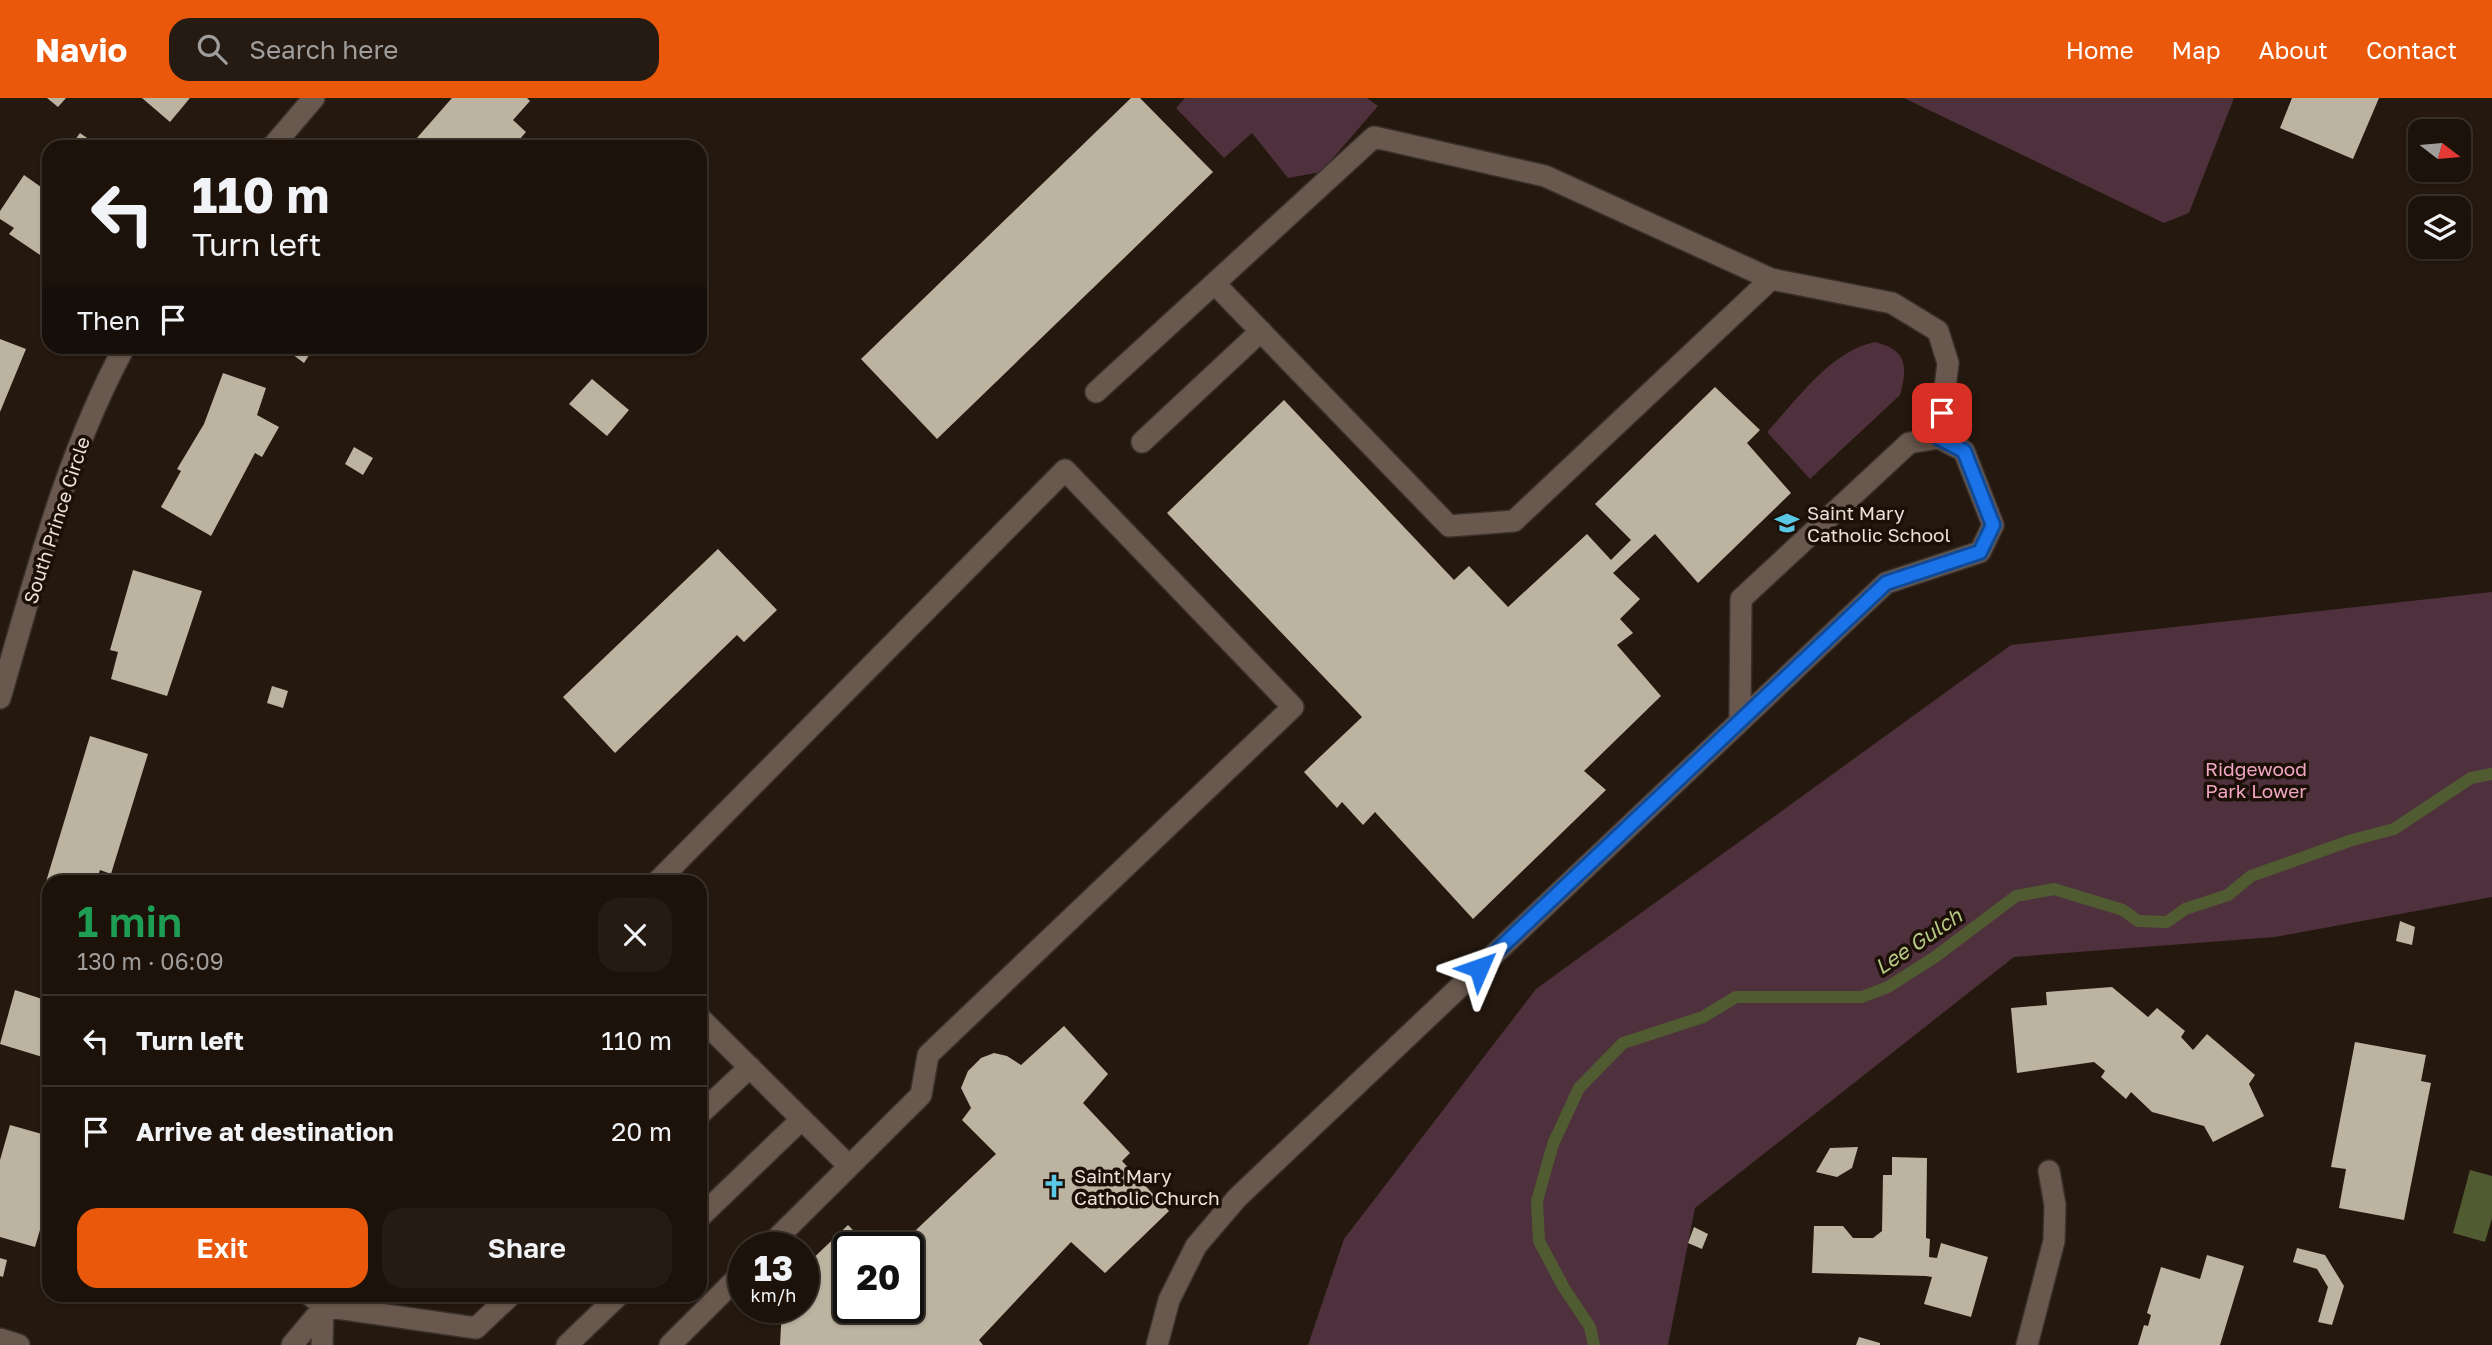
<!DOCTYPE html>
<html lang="en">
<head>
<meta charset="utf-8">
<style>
	:root { --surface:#1c120a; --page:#251b13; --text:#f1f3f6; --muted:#a09e9c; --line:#3a322b; --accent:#ea580c }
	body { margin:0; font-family:"Golos Text",sans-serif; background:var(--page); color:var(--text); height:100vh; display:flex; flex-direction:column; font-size:26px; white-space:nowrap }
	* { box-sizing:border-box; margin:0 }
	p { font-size:23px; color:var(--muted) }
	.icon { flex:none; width:38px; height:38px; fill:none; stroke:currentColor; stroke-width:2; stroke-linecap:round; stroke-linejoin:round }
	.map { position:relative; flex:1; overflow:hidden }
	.drawer { position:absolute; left:42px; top:777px; width:665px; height:427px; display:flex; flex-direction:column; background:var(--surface); border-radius:21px; box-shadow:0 2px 5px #0004,0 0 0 2px var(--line) }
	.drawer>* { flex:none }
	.hud { position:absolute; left:42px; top:42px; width:665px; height:214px; border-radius:21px; box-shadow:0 2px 5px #0004,0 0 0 2px var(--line); background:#1c120a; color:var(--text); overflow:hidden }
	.needle { width:46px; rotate:106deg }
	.buttons { position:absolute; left:2408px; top:21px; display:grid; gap:14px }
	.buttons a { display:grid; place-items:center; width:63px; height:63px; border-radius:14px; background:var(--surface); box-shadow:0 2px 5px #0004,0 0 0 2px var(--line); font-size:35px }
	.speed { position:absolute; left:728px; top:1134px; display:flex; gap:14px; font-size:35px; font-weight:700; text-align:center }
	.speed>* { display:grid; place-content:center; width:91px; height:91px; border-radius:50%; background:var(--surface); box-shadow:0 2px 5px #0004,0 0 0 2px var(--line); line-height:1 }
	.speed small { font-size:18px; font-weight:400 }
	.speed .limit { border:4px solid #111; border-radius:10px; background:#fff; color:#111 }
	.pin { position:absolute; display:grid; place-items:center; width:60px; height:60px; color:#fff; margin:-30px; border-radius:14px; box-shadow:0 4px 10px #0006 }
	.me { position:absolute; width:77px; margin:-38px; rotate:47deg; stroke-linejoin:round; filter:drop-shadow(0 0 5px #0008) }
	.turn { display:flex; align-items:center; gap:24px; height:147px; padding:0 35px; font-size:32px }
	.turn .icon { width:91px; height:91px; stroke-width:2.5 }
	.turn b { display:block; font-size:49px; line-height:60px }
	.then { display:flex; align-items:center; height:66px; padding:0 35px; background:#0003; gap:14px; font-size:26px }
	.round { display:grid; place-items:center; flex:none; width:74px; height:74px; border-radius:21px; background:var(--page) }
	.overview { display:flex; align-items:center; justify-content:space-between; height:119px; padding:0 35px }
	h1 { font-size:42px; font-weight:600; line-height:52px; color:#1e9e55 }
	.action { display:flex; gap:14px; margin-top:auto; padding:14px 35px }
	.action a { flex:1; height:80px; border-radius:21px; background:var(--accent); color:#fff; font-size:28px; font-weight:600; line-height:80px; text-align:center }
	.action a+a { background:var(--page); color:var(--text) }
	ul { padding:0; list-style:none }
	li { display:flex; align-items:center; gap:21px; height:91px; padding:0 35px; border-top:2px solid var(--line) }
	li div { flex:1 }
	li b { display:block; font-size:26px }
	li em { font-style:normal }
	header { display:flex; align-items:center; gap:42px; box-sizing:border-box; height:98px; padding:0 35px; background:var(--accent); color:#fff }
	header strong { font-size:33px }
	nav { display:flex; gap:38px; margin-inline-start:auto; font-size:24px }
	.search { width:490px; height:63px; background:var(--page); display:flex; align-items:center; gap:18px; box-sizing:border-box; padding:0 24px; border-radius:21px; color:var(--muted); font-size:26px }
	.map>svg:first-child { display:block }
</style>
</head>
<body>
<header>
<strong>Navio</strong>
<div class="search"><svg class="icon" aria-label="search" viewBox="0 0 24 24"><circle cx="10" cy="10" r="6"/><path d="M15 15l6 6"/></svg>Search here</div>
<nav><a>Home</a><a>Map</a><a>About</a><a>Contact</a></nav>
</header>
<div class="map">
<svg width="2492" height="1247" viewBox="0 0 2492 1247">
	<rect width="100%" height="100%" fill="#25180e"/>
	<path fill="#4e313d" d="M1185,0H1367L1378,8L1321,74L1288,80L1252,35L1224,60L1176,10Z
		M1904,0H2234L2189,115L2164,125Z
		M1875,244C1907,252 1908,268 1900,297L1810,381L1767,334C1798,301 1829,254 1875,244Z
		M2492,494V799L2275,839L2014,859L1695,1110L1668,1247H1308L1344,1141L1536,891L2011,547Z"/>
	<path fill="#505b32" d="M2470,1072L2492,1078V1120L2485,1144L2453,1135Z"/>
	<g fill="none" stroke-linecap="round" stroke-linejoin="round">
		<path stroke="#505b32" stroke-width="12" d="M1594,1247L1590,1229L1564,1190L1539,1143L1537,1103L1553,1046L1579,990L1623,945L1703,919L1736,899H1862L1888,889L1935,859L2016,798L2054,791L2123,812L2138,823L2167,824L2185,811L2228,797L2251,778L2352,742L2394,731L2471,680L2492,676"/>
	</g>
	<path fill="#bcb4a1" d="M47,0H66L58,9Z
		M142,0H190L170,24Z
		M452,0H527L530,3L513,22L526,34L513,49H409Z
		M1131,0H1140L1213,74L937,341L861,261Z
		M2292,0H2379L2353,61L2280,30Z
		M80,35L100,49H70Z
		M24,77L41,89L49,78V163L9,136L14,130L0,121V113Z
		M0,241L26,251L0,314Z
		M281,248H315L304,265Z
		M223,275L266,290L257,317L279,329L262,359L255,355L211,438L161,409L181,373L177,371L204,326Z
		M592,281L629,312L607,338L569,306Z
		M1715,289L1760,332L1747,345L1791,395L1698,485L1655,436L1613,475L1640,501L1620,521L1633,535L1617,547L1661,598L1584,673L1606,692L1473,821L1375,714L1363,727L1342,704L1337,710L1304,674L1362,619L1167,415L1284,302L1454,482L1469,468L1508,509L1587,436L1611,462L1631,442L1595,406Z
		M354,349L373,360L363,377L345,366Z
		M718,451L777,512L744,544L737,537L615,655L563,599Z
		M133,472L202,493L167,598L111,581L118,554L110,552Z
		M272,588L288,593L283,610L267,605Z
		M90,638L148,656L111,776L100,772L96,784H49V788L45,787Z
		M2400,823L2415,829L2412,847L2396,843Z
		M2112,889L2148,919L2157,910L2185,933L2181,939L2193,952L2207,936L2255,977L2249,986L2264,1018L2213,1044L2204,1028L2152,1014L2131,994L2126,1001L2101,979L2105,973L2094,964L2017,975L2011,910L2047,907L2046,894Z
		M15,892L45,902L49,892V961L0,946Z
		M1064,928L1108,976L1083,1005L1130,1055L1122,1063L1169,1113L1105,1175L1071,1144L979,1242L983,1247H780L782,1209H803V1170L848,1127L870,1150H849V1209H908V1150H897L996,1056L962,1022L971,1010L961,990L968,973L981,960L994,955L1007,958L1021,967Z
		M2355,944L2426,957L2421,983L2431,985L2404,1122L2339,1110L2346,1071L2331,1069Z
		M10,1027L49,1038V1101L35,1149L0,1139V1062Z
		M1858,1049L1852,1070L1837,1079L1816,1074L1830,1050Z
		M1892,1059L1927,1060L1926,1140L1930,1141L1929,1159L1937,1160L1941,1145L1988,1159L1971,1219L1924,1206L1932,1179L1926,1178L1812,1175L1814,1128H1843L1853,1140H1873L1882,1133L1883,1077H1892Z
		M1694,1129L1708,1136L1702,1151L1688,1145Z
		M2297,1150L2325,1157L2344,1188L2332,1227L2318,1224L2328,1189L2317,1171L2293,1164Z
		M2207,1157L2244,1168L2220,1247H2138L2144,1227L2148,1228L2151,1217L2147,1215L2161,1169L2200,1181Z
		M0,1160L7,1162L3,1179L0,1178Z
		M1859,1239L1880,1245V1247H1856Z"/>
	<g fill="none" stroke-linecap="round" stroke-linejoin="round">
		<g stroke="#3a302c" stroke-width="24">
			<path id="minor" d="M272,49L314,0
				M1215,186L1449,428L1514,423L1771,181
				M1096,294L1374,39L1545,78L1771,181L1892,205L1938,233L1948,265L1939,340
				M1142,344L1261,233
				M0,600C35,481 65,358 125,248
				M657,784L1065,372L1293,609L928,957L921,997L767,1150
				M700,920L849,1068
				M700,1016L750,969
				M700,1119L802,1021
				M310,1197L323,1208L476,1230L511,1197
				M0,1241L19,1247
				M292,1247L333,1198
				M322,1247L323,1208
				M567,1247L619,1197
				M670,1247L744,1173
				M1157,1247L1169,1202L1196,1148L1237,1100L1886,485L1980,454L1993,427L1964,353L1939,340L1909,345L1741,501L1740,622
				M2027,1247L2054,1143L2055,1107L2049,1073"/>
		</g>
		<use href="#minor" stroke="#69584d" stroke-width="21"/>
	</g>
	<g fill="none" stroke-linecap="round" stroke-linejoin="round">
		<g stroke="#114b97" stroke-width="18">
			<path id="route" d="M1479,870L1886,485L1980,454L1993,427L1964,353L1939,340L1942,315"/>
		</g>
		<use href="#route" stroke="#1a73e8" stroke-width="12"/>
	</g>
	<defs>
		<g id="school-bare" transform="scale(1.89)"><path d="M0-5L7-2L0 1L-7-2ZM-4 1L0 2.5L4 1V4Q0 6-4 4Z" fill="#5ac8e5" stroke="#1c0f06" stroke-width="2.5" paint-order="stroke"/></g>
		<g id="church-bare" transform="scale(1.89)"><path d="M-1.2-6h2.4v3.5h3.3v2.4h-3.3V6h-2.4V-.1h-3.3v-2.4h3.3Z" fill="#5ac8e5" stroke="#1c0f06" stroke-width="2.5" paint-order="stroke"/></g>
	</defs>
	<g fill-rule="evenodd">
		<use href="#school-bare" x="1787" y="425"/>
		<use href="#church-bare" x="1054" y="1088"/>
	</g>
	<g text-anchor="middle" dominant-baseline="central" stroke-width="7" stroke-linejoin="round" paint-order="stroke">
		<g font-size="19" fill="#ebe1db" stroke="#1c0f06" text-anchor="start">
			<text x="1807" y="414">Saint Mary<tspan x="1807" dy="22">Catholic School</tspan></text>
			<text x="1074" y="1077">Saint Mary<tspan x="1074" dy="22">Catholic Church</tspan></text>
		</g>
		<g font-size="19" fill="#ebe1db" stroke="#1c0f06">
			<text transform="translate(56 422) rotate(-72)">South Prince Circle</text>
		</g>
		<g font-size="19" fill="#f0a7c4" stroke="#1c0f06">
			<text x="2256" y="670">Ridgewood<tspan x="2256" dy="22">Park Lower</tspan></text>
		</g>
		<g font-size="21" font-style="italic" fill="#b5c985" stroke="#1c0f06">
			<text transform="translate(1918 843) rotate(-34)">Lee Gulch</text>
		</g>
	</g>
</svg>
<div class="buttons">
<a><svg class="needle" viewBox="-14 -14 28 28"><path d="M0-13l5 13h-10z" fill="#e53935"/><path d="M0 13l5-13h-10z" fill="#a09e9c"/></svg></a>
<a><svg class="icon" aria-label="layers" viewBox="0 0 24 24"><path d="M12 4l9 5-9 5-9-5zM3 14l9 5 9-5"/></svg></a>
</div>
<div class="speed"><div>13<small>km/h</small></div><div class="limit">20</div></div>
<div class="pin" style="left:1942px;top:315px;background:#d93025"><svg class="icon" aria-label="arrive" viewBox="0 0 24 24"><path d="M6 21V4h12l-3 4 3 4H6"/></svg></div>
<svg class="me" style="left:1479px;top:870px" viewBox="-20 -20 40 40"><path d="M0-17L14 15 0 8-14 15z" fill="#1a73e8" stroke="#fff" stroke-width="4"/></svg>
<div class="hud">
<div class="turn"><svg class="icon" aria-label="left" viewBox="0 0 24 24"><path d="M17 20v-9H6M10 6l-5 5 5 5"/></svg><div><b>110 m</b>Turn left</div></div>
<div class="then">Then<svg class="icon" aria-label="arrive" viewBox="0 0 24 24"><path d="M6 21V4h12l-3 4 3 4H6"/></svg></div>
</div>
<section class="drawer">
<div class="overview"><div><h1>1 min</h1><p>130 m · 06:09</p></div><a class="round"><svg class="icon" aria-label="close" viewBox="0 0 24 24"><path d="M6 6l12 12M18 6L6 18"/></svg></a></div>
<ul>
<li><svg class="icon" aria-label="left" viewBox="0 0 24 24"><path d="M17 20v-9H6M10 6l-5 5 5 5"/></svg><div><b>Turn left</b></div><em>110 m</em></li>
<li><svg class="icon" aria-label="arrive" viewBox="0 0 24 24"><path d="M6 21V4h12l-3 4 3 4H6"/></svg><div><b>Arrive at destination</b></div><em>20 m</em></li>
</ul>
<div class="action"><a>Exit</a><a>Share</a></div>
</section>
</div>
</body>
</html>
